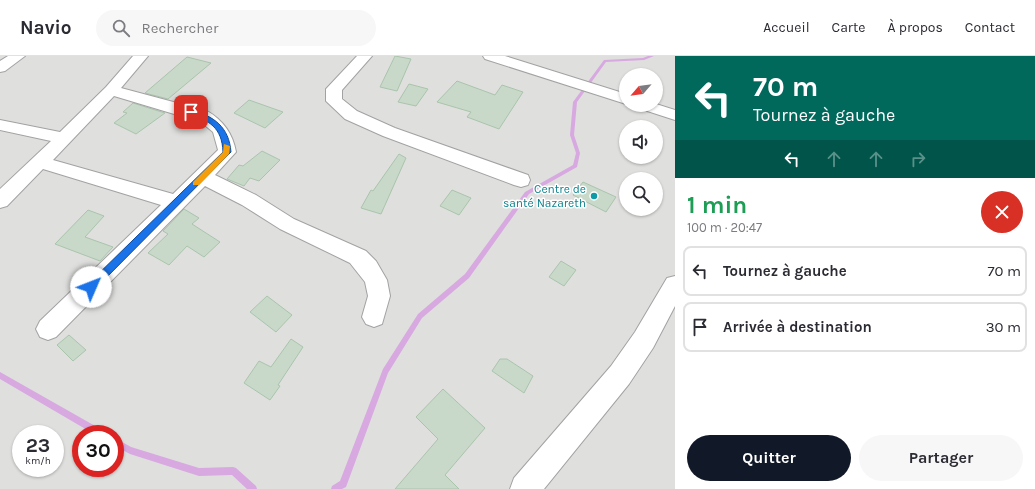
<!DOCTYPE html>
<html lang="fr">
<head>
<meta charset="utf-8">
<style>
	:root { --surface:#fff; --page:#f7f7f7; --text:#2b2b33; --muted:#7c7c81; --line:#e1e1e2; --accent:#111827 }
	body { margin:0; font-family:Karla,sans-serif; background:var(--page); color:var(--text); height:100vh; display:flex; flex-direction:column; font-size:15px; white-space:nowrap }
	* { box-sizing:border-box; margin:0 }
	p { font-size:13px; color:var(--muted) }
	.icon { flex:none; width:22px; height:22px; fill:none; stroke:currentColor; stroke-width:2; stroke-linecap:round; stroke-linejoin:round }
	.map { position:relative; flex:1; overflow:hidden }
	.drawer { display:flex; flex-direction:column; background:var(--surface); width:360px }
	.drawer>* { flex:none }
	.guide { background:#00695c; color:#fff; overflow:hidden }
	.needle { width:26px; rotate:242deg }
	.controls { position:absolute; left:619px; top:12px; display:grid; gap:8px }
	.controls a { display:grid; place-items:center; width:44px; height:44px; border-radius:50%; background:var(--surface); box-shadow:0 1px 3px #0004; font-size:20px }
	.speed { position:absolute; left:12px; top:369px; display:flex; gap:8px; font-size:20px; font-weight:700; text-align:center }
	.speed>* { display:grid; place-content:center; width:52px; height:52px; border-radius:50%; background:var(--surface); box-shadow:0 1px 3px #0004; line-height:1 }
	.speed small { font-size:10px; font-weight:400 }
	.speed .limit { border:6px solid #d22; background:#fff; color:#111 }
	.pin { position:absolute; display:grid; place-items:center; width:34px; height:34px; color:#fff; margin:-17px; border-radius:8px; box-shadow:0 2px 6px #0006 }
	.me { position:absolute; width:44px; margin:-22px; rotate:46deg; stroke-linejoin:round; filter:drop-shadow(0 0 3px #0008) }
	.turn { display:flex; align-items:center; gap:14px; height:84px; padding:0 12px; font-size:18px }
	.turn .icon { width:52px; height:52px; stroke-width:2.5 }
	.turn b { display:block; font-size:28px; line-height:34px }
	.lanes { display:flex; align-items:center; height:38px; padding:0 12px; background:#0003; justify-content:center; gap:20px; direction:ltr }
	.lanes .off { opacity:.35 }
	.round { display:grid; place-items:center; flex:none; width:42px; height:42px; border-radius:21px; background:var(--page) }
	.overview { display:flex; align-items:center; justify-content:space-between; height:68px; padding:0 12px }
	h1 { font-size:24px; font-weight:700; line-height:30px; color:#1e9e55 }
	.cta { display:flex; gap:8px; margin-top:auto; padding:8px 12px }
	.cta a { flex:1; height:46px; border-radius:24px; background:var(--accent); color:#fff; font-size:16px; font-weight:700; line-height:46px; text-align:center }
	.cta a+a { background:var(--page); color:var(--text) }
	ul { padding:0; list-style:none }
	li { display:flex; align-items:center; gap:12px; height:50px; margin:0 8px 6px; padding:0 4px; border:2px solid var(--line); border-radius:8px }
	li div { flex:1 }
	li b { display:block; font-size:15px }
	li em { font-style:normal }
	header { display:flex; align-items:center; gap:24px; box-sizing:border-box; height:56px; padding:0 20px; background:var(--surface); border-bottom:1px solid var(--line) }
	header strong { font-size:19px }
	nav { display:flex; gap:22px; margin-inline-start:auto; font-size:14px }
	.search { width:280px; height:36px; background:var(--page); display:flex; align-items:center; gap:10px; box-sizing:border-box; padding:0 14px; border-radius:22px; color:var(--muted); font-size:15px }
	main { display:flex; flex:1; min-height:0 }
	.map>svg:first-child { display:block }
</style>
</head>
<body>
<header>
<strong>Navio</strong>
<div class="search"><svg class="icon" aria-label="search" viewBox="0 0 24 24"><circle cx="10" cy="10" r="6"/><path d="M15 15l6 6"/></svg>Rechercher</div>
<nav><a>Accueil</a><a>Carte</a><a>À propos</a><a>Contact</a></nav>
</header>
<main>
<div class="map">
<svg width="675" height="433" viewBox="0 0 675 433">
	<rect width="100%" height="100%" fill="#e8f2eb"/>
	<path fill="#dfdfde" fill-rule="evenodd" d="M0,0H675V433H0ZM626,19H656V49H626ZM626,71H656V101H626ZM626,123H656V153H626ZM21,378H55V412H21ZM81,378H115V412H81Z"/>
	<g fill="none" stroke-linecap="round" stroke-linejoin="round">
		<path fill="#d8a8e0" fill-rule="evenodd" d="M648,0H654L644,4L606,6L577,46L574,79L580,97L577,111L529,138L469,222L422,262L388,317L346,431L342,433H331L332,430L340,425L383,313L418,258L465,218L525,136L573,109L576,97L570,79L573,46L604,4L643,2Z
			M0,316L104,375L105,378H94L0,323Z
			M115,382L131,391L199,412L233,411L236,412L256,430L257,433H247L232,419L199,420L130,398L115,390Z"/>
	</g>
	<path fill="#c8d9c9" stroke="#aac4ac" d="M395,0L411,3L397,35L380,31Z
		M187,1L211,7L168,43L145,37Z
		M457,25L495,39L502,29L523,36L499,73L467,61L471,56L437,46Z
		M409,28L428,33L416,50L398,46Z
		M249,44L283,56L265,72L234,57Z
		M133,47L165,57L136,78L114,67L127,57L123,56Z
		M262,95L280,104L259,125L250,122L244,130L227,123L239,109L243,110Z
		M399,98L406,102L381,158L361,152L371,134L373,135Z
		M583,126L616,141L606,156L573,139Z
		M452,134L471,142L459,159L440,150Z
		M184,153L199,162L192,168L220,186L204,201L187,190L169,209L148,197L168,178L163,175Z
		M88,154L104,160L85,181L113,191L100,205L55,188Z
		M561,205L576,214L564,230L549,221Z
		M267,240L292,259L276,276L250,256Z
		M69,279L86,294L73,305L57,289Z
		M291,283L303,291L278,329L280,330L270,344L244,327L259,305L271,311Z
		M500,303H507L533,320L524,337L492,315Z
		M443,333L485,372L445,419L459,433H395L438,383L416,361Z"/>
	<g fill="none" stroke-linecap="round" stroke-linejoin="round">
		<g stroke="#a2a2a2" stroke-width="2">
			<path id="minor" d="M8,0H25L5,15L0,16V5Z
				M133,0H148L121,32L207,55C223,64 233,78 236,96L215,119L256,139L294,163L366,195L376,205L387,224L390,240L382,268L374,271L366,268L362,261L368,240L365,226L350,207L280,173L242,149L205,130L56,281L48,284L40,281L36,273L40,265L161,149L43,113L7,150L0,152V133L51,85L0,74V64L60,76L106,31ZM114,40L201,66L213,76L218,94L173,138L53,104Z
				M357,0H372L342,34V43L357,55L395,72L528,119L530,124L528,129L521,131L514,129L383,80L345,63L326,45V33Z
				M483,0H505L626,38V48L485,3Z
				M656,48L675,54V64L638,52L636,49H656Z
				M675,220V250L653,292L629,328L544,433H510L514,422L611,310L635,276L667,222Z"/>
		</g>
		<use href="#minor" fill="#fff" fill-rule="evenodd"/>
	</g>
	<path fill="#1a73e8" stroke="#114b97" d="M191,54C214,60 229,71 231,96L94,234H88V228L223,96C222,71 209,65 189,57L188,56Z"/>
	<path fill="#f59e0b" d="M224,88L230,90L229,98L199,129H193V126L223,96Z"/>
	<circle fill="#0f9aa8" stroke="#fff" stroke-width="1.5" cx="594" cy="140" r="4"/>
	<g text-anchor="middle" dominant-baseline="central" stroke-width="3" stroke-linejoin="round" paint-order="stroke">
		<g font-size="12" fill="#0d838f" stroke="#fff" text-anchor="end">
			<text x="586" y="133">Centre de<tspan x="586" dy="14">santé Nazareth</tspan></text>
		</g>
	</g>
</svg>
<div class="controls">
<a><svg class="needle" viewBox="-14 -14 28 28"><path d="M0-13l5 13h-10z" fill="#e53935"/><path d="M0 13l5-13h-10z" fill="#7c7c81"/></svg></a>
<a><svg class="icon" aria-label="sound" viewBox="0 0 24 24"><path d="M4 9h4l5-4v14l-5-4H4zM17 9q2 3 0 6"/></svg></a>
<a><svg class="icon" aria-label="search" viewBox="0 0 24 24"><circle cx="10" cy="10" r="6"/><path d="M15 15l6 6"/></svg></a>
</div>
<div class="speed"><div>23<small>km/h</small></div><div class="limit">30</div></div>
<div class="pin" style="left:191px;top:56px;background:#d93025"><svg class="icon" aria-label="arrive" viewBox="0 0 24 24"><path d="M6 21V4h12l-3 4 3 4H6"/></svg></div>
<svg class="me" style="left:91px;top:231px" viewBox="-20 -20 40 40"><circle r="19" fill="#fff"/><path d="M0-13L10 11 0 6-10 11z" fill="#1a73e8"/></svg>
</div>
<section class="drawer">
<div class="guide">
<div class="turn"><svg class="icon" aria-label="left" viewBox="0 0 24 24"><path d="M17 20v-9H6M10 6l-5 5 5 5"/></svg><div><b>70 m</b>Tournez à gauche</div></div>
<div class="lanes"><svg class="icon" aria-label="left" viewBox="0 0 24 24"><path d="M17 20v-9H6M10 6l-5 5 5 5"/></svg><svg class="icon off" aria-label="ahead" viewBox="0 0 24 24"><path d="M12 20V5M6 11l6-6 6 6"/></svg><svg class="icon off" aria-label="ahead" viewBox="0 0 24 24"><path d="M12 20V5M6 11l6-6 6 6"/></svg><svg class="icon off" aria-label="right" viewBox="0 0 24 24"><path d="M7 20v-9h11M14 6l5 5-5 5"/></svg></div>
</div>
<div class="overview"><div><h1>1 min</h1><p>100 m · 20:47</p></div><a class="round" style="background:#d93025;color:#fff"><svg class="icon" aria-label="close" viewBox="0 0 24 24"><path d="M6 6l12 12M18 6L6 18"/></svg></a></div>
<ul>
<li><svg class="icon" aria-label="left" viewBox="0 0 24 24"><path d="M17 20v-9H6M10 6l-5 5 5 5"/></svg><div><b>Tournez à gauche</b></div><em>70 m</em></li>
<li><svg class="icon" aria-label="arrive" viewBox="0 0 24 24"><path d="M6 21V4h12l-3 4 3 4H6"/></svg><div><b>Arrivée à destination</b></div><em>30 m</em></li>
</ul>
<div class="cta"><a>Quitter</a><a>Partager</a></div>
</section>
</main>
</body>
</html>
